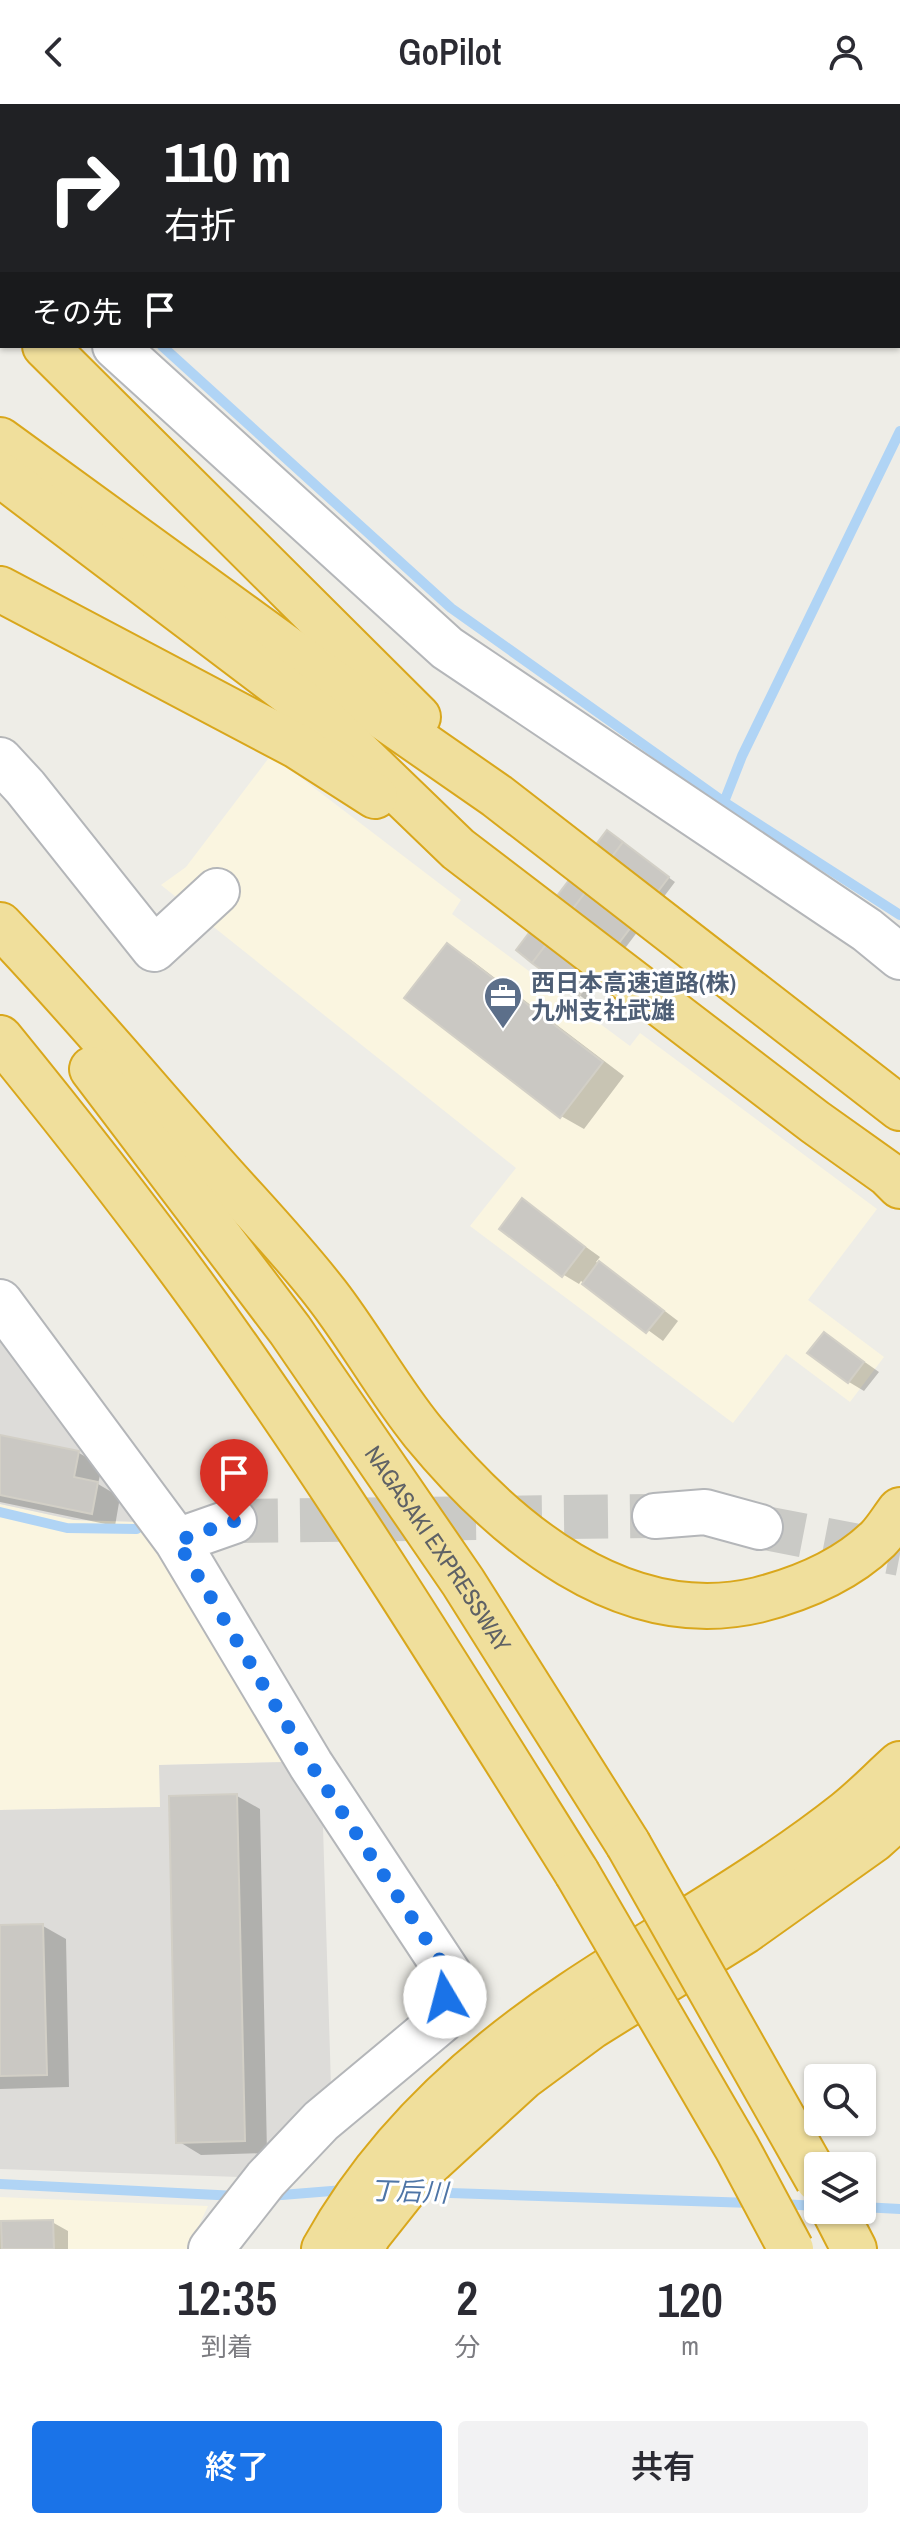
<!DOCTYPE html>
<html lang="ja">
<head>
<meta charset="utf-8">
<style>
	:root { --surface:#fff; --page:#f2f2f3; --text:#2b2b33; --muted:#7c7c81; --accent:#1a73e8 }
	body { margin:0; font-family:"Archivo Narrow","Noto Sans JP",sans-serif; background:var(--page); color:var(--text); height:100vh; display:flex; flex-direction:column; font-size:30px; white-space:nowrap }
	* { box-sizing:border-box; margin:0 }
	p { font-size:26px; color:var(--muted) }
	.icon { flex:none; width:44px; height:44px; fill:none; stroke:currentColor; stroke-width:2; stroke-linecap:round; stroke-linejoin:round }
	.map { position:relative; height:2145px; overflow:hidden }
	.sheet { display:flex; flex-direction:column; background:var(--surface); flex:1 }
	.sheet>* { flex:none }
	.banner { position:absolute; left:0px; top:0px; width:900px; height:244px; box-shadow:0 2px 6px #0004; background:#202124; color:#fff; overflow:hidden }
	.fabs { position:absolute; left:804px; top:1960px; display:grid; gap:16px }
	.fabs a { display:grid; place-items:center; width:72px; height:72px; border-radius:8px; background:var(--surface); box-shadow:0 2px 6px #0004; font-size:40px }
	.pin { position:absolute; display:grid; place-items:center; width:68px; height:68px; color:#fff; margin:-82px -34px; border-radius:50% 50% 50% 0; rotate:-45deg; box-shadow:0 0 8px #0007 }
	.pin .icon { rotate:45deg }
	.me { position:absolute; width:88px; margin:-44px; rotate:352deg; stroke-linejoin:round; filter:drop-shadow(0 0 6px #0008) }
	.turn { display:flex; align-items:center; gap:28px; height:168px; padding:0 32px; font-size:36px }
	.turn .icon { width:104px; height:104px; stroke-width:2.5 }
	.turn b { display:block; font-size:56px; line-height:68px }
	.then { display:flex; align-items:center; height:76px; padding:0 32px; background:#0003; gap:16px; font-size:30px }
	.eta { display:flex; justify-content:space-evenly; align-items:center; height:136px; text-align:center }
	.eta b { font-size:48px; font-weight:600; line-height:56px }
	.button { display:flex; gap:16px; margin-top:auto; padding:16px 32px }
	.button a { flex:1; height:92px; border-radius:8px; background:var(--accent); color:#fff; font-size:32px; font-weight:600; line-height:92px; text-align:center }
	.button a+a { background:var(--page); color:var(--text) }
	header { display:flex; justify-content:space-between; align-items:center; height:104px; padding:0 32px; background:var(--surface); font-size:36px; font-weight:600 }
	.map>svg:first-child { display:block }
</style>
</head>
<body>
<header><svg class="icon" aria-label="back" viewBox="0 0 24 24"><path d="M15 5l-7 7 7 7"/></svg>GoPilot<svg class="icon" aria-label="person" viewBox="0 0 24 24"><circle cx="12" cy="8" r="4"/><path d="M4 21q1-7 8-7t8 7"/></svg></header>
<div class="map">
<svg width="900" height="2145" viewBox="0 0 900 2145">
	<rect width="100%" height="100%" fill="#eeede7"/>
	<path fill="#faf5e0" d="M271,651L461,796L452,810L630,942L640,929L877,1105L808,1196L884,1253L850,1298L786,1250L733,1319L470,1122L516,1064L161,781L186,763Z
		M0,1400L74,1416L143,1418L285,1658L160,1661V1703L0,1706Z
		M0,2093L208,2102L188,2145H0Z"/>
	<path fill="#dddcd9" d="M0,1228L143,1418L74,1416L0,1400Z
		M285,1658L323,1723L331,1982L240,2073L0,2065V1706L160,1703L159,1661Z"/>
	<path fill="#0003" d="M607,729L675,778L586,896L519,846Z
		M447,841L470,855L624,972L584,1025L561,1012Z
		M522,1097L600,1153L596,1158L615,1169L678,1217L663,1237L581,1177L579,1180L564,1171L502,1124Z
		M825,1230L879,1268L864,1287L849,1278Z
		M0,1333L79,1349L102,1362L98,1380L120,1393L115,1422L0,1398Z
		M237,1692L260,1705L267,2049L201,2051L178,2037Z
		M43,1822L66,1835L69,1983L0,1985V1823Z
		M0,2118H52L68,2127V2145H0Z"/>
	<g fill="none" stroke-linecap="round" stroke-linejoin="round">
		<path stroke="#b0d4f5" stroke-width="10" d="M0,79L2,82
			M162,242L451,504L724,698L900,811
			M724,698L742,652L900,327
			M0,1408L67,1424L137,1425
			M0,2080L237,2092
			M420,2088L752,2099
			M269,2092L344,2086
			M780,2100L818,2102
			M862,2103L900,2105"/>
	</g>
	<path fill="#cac8c3" stroke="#d2cfc6" stroke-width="2" d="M607,726L623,738L532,859L516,846Z
		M623,738L669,773L578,893L532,859Z
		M447,839L603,958L560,1014L404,894Z
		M522,1094L585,1143L562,1173L499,1125Z
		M599,1157L664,1207L646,1229L582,1180Z
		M824,1228L864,1258L848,1279L807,1249Z
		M0,1331L79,1347L74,1373L98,1378L92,1410L0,1391Z
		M237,1690L245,2037L176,2039L169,1692Z
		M43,1820L47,1971L0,1972V1821Z
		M53,2116L54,2145H2L1,2117Z"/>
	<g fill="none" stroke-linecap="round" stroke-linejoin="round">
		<path stroke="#cacac6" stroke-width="44" stroke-dasharray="44 22" stroke-linecap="butt" d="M234,1417L655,1412
			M760,1423L900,1450"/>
		<g stroke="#b4b6b9" stroke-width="48">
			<path id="minor" d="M453,0L457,2
				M534,2L535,0
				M0,138L2,140
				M898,197L900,198
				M115,242L447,544L867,826L900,853
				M0,656L25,683L154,845L217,787
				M0,1198L177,1437L311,1661L449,1870L442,1916L321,2017L266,2075L211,2145
				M655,1412L705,1408L760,1423
				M177,1437L234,1417"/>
		</g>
		<g stroke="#d9a71c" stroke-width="48">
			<g id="highway">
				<path d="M0,197L2,199"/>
				<path d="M45,242L418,613"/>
				<path d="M0,336L340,583L497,692L900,1004"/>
				<path d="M0,370L320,612L458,745L815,1018L888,1070L900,1082"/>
				<path d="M0,485L297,642L375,692"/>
				<path d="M0,821C68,892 132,968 197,1042C240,1092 287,1139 327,1191C361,1235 388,1285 423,1328C503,1425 622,1528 758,1496C801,1485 845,1467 878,1435C886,1427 893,1415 900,1406"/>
				<path d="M0,934C84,1037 166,1142 242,1251C360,1420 468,1595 577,1769"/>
				<path id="s1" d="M92,965L290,1226L463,1478L628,1740"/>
				<path d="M834,2106L854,2145"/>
				<path d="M324,2145C382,2040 473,1956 572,1890C663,1829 760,1777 846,1709C865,1694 882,1676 900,1660"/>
				<path d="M361,2145L369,2130L415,2072L523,1973L592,1922L745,1827L873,1736L900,1712"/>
			</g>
		</g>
		<use href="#minor" stroke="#fff" stroke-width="44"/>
		<use href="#highway" stroke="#f0df9c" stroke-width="44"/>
		<g stroke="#d9a71c" stroke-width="48" stroke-linecap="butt">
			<path id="highway-bridge" d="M628,1740L818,2076
				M577,1769L737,2044L791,2145"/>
		</g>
		<use href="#highway-bridge" stroke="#f0df9c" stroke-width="44"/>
	</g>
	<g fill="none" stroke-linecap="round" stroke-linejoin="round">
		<path stroke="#1a73e8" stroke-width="14" stroke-dasharray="0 25.2" d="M234,1417L177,1437L311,1661L449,1870L445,1893"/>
	</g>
	<defs>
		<g id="office-pin" transform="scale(2)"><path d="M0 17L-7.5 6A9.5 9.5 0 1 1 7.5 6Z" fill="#5c6f8a" stroke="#fff"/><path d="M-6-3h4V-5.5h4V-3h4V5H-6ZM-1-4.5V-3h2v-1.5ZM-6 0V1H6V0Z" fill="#fff"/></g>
	</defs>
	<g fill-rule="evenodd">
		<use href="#office-pin" x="503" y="892"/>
	</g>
	<g text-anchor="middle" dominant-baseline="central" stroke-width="6" stroke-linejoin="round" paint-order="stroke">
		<g font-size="24" font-weight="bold" fill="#4e5e75" stroke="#fff" text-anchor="start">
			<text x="531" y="878">西日本高速道路(株)<tspan x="531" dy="28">九州支社武雄</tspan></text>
		</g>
		<g font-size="24" fill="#5e6165" stroke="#fff">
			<text stroke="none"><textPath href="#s1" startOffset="592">NAGASAKI EXPRESSWAY</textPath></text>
		</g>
		<g font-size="26" font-style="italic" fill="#4e75a6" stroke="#fff">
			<text transform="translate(409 2087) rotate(2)">丁后川</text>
		</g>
	</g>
</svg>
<div class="fabs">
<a><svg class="icon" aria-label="search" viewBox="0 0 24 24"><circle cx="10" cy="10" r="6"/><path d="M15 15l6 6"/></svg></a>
<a><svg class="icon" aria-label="layers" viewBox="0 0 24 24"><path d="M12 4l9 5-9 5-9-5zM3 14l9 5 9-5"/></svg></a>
</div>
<div class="pin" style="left:234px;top:1417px;background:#d93025"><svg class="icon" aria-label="arrive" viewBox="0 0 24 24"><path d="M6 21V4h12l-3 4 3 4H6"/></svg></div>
<svg class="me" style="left:445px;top:1893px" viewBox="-20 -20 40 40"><circle r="19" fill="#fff"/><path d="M0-13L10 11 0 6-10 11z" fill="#1a73e8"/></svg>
<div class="banner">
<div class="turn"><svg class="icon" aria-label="right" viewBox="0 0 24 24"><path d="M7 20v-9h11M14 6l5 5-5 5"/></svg><div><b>110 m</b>右折</div></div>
<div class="then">その先<svg class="icon" aria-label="arrive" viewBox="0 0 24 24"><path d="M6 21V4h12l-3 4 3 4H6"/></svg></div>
</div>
</div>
<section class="sheet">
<div class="eta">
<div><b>12:35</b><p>到着</p></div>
<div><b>2</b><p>分</p></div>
<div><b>120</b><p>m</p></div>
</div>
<div class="button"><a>終了</a><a>共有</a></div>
</section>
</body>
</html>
